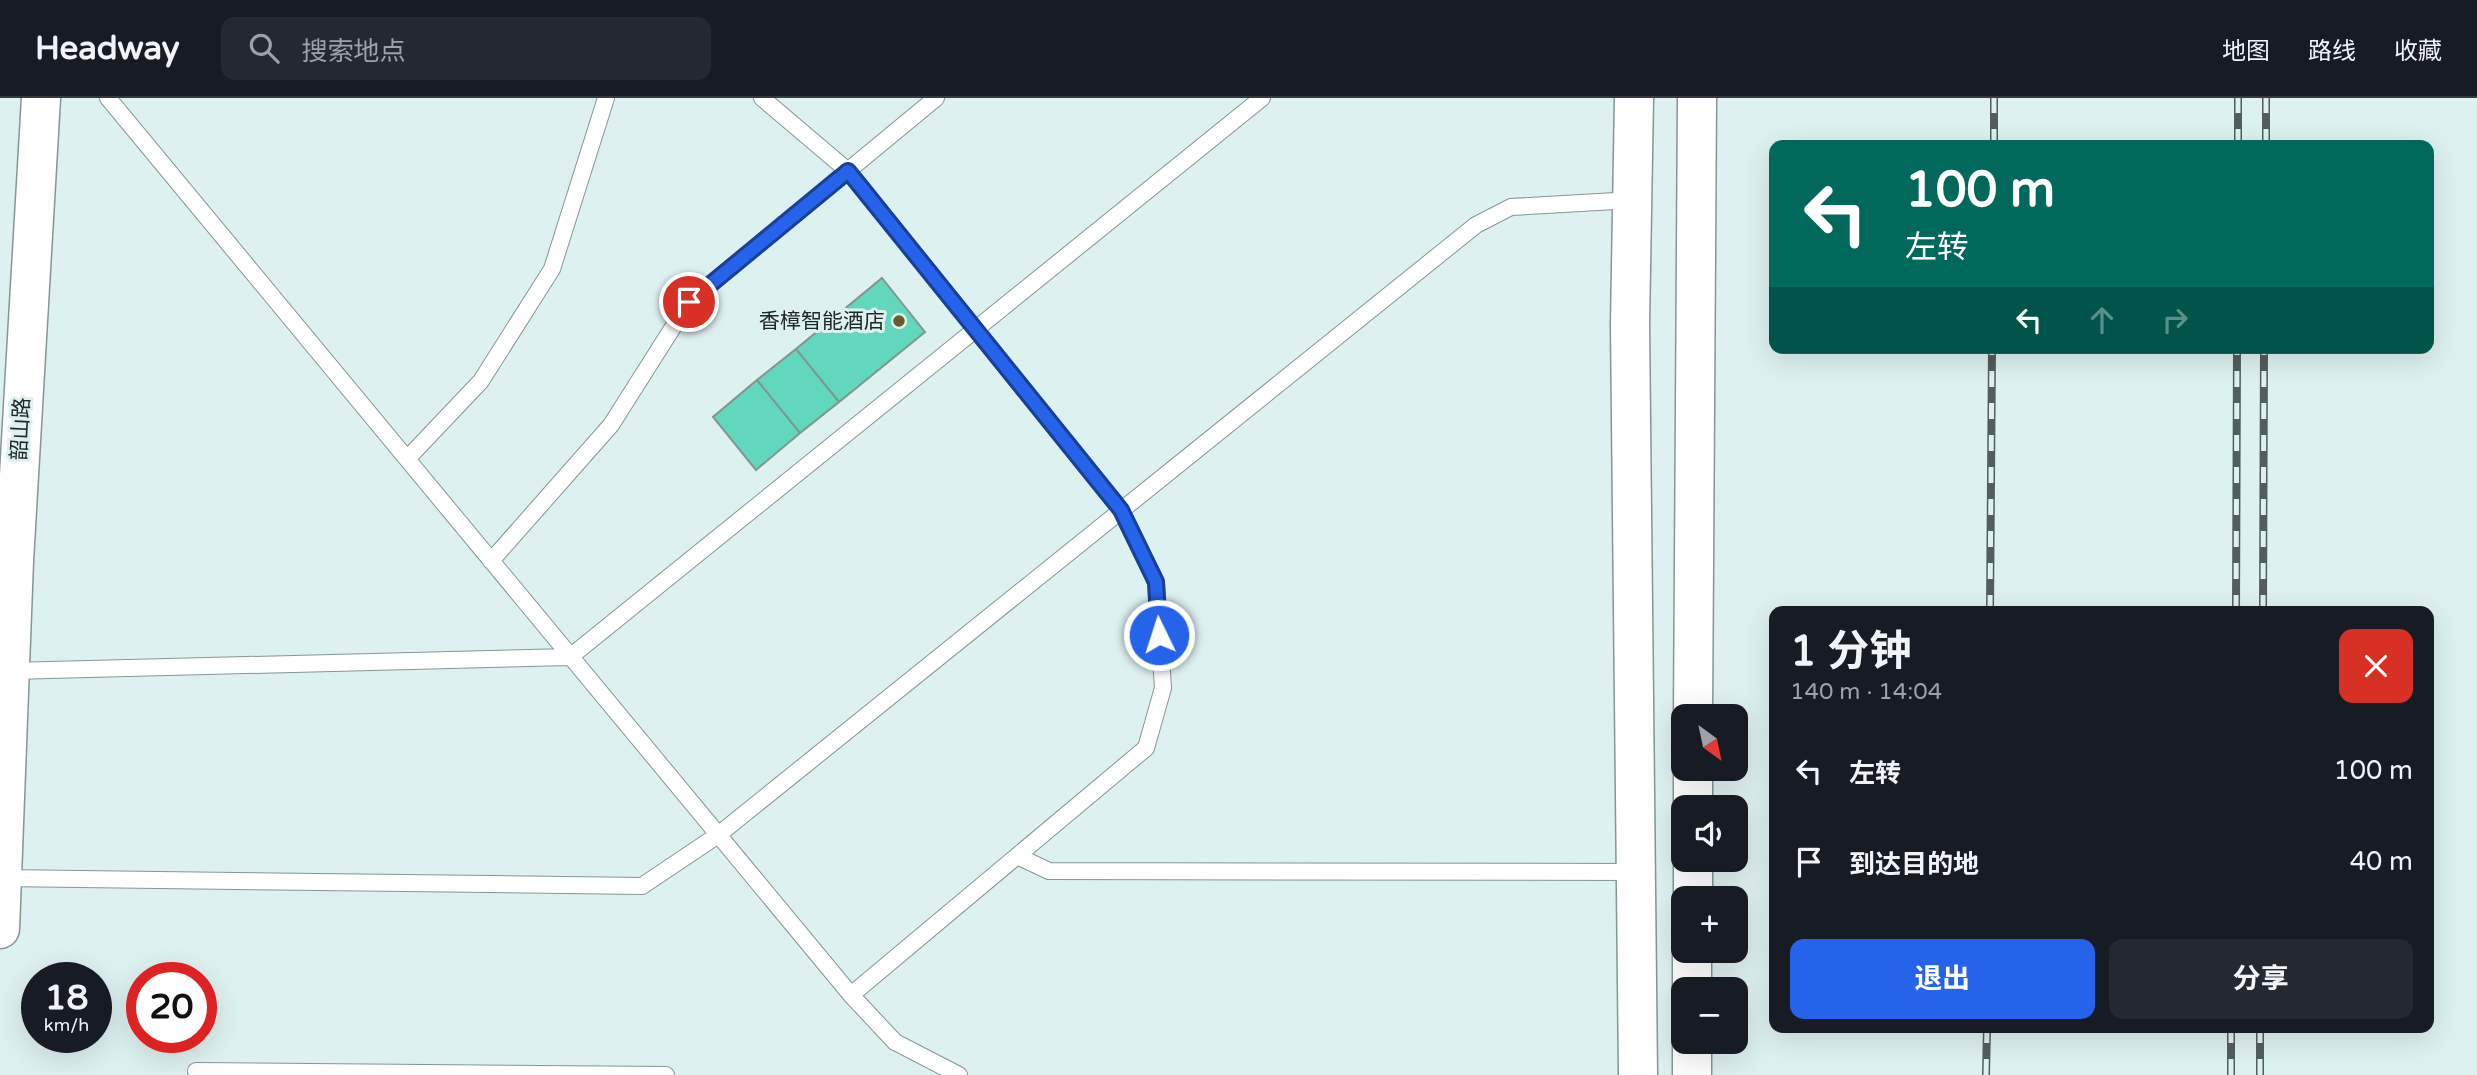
<!DOCTYPE html>
<html lang="zh">
<head>
<meta charset="utf-8">
<style>
	:root { --surface:#171b24; --page:#242831; --text:#f1f3f6; --muted:#9ea1a6; --line:#363941; --accent:#2563eb }
	body { margin:0; font-family:"Varela Round","Noto Sans SC",sans-serif; background:var(--page); color:var(--text); height:100vh; display:flex; flex-direction:column; font-size:26px; white-space:nowrap }
	* { box-sizing:border-box; margin:0 }
	p { font-size:23px; color:var(--muted) }
	.icon { flex:none; width:38px; height:38px; fill:none; stroke:currentColor; stroke-width:2; stroke-linecap:round; stroke-linejoin:round }
	.map { position:relative; flex:1; overflow:hidden }
	.side { position:absolute; left:1769px; top:508px; width:665px; height:427px; display:flex; flex-direction:column; background:var(--surface); border-radius:14px; box-shadow:0 7px 28px #0002 }
	.side>* { flex:none }
	.guide { position:absolute; left:1769px; top:42px; width:665px; height:214px; border-radius:14px; box-shadow:0 7px 28px #0002; background:#00695c; color:#fff; overflow:hidden }
	.needle { width:46px; rotate:147deg }
	.fabs { position:absolute; left:1671px; top:606px; display:grid; gap:14px }
	.fabs a { display:grid; place-items:center; width:77px; height:77px; border-radius:14px; background:var(--surface); box-shadow:0 7px 28px #0002; font-size:35px }
	.speed { position:absolute; left:21px; top:864px; display:flex; gap:14px; font-size:35px; font-weight:700; text-align:center }
	.speed>* { display:grid; place-content:center; width:91px; height:91px; border-radius:50%; background:var(--surface); box-shadow:0 7px 28px #0002; line-height:1 }
	.speed small { font-size:18px; font-weight:400 }
	.speed .limit { border:10px solid #d22; background:#fff; color:#111 }
	.pin { position:absolute; display:grid; place-items:center; width:60px; height:60px; color:#fff; margin:-30px; border:4px solid #fff; border-radius:50%; box-shadow:0 2px 7px #0007 }
	.me { position:absolute; width:77px; margin:-38px; rotate:356deg; stroke-linejoin:round; filter:drop-shadow(0 0 5px #0008) }
	.turn { display:flex; align-items:center; gap:24px; height:147px; padding:0 21px; font-size:32px }
	.turn .icon { width:91px; height:91px; stroke-width:2.5 }
	.turn b { display:block; font-size:49px; line-height:60px }
	.lanes { display:flex; align-items:center; height:66px; padding:0 21px; background:#0003; justify-content:center; gap:35px; direction:ltr }
	.lanes .off { opacity:.35 }
	.round { display:grid; place-items:center; flex:none; width:74px; height:74px; border-radius:14px; background:var(--page) }
	.overview { display:flex; align-items:center; justify-content:space-between; height:119px; padding:0 21px }
	h1 { font-size:42px; font-weight:700; line-height:52px }
	.button { display:flex; gap:14px; margin-top:auto; padding:14px 21px }
	.button a { flex:1; height:80px; border-radius:14px; background:var(--accent); color:#fff; font-size:28px; font-weight:700; line-height:80px; text-align:center }
	.button a+a { background:var(--page); color:var(--text) }
	ul { padding:0; list-style:none }
	li { display:flex; align-items:center; gap:21px; height:91px; padding:0 21px }
	li div { flex:1 }
	li b { display:block; font-size:26px }
	li em { font-style:normal }
	header { display:flex; align-items:center; gap:42px; box-sizing:border-box; height:98px; padding:0 35px; background:var(--surface); border-bottom:2px solid var(--line) }
	header strong { font-size:33px }
	nav { display:flex; gap:38px; margin-inline-start:auto; font-size:24px }
	.search { width:490px; height:63px; background:var(--page); display:flex; align-items:center; gap:18px; box-sizing:border-box; padding:0 24px; border-radius:14px; color:var(--muted); font-size:26px }
	.map>svg:first-child { display:block }
</style>
</head>
<body>
<header>
<strong>Headway</strong>
<div class="search"><svg class="icon" aria-label="search" viewBox="0 0 24 24"><circle cx="10" cy="10" r="6"/><path d="M15 15l6 6"/></svg>搜索地点</div>
<nav><a>地图</a><a>路线</a><a>收藏</a></nav>
</header>
<div class="map">
<svg width="2477" height="977" viewBox="0 0 2477 977">
	<rect width="100%" height="100%" fill="#ddf1f0"/>
	<path fill="#61d7bd" stroke="#849590" stroke-width="2" d="M882,180L925,234L839,304L796,251Z
		M796,251L839,304L800,335L757,282Z
		M757,282L800,335L756,372L713,319Z"/>
	<g fill="none" stroke-linecap="round" stroke-linejoin="round">
		<g stroke="#849696" stroke-width="18">
			<path id="service" d="M108,0L851,897L895,944L959,977
				M762,0L848,73L1121,412L1156,484L1163,590L1146,650L851,897
				M407,361L481,283L552,171L606,0
				M491,463L611,327L689,204L936,0
				M10,573L570,559L1262,0
				M1017,758L1049,773L1636,774
				M2,780L642,788L718,737L1476,127L1511,109L1633,102
				M196,973L666,977"/>
		</g>
		<g stroke="#849696" stroke-width="41">
			<path id="secondary" d="M1634,0L1630,227L1638,977
				M1693,618L1697,0
				M1693,709V670
				M1693,800V761
				M0,831L14,463L41,0
				M1692,891V852
				M1692,977V943"/>
		</g>
		<use href="#service" stroke="#fff" stroke-width="16"/>
		<use href="#secondary" stroke="#fff" stroke-width="38"/>
		<g stroke="#535d5d" stroke-width="8">
			<path id="rail" d="M1994,47V0
				M2238,47V0
				M2266,47V0
				M1990,513L1992,250
				M2236,513L2237,250
				M2263,513L2264,250
				M1986,977L1987,929
				M2231,977V929
				M2260,977V929"/>
		</g>
		<use href="#rail" stroke="#ddf1f0" stroke-width="5" stroke-dasharray="16" stroke-linecap="butt"/>
	</g>
	<g fill="none" stroke-linecap="round" stroke-linejoin="round">
		<g stroke="#184099" stroke-width="18">
			<path id="route" d="M689,204L848,73L1121,412L1156,484L1159,537"/>
		</g>
		<use href="#route" stroke="#2563eb" stroke-width="12"/>
	</g>
	<circle fill="#645d2a" stroke="#ddf1f0" stroke-width="2.5" cx="899" cy="223" r="7"/>
	<g text-anchor="middle" dominant-baseline="central" stroke-width="6" stroke-linejoin="round" paint-order="stroke">
		<g font-size="21" fill="#212828" stroke="#ddf1f0" text-anchor="end">
			<text x="885" y="223">香樟智能酒店</text>
		</g>
		<g font-size="21" fill="#212828" stroke="#ddf1f0">
			<text transform="translate(21 331) rotate(-87)">韶山路</text>
		</g>
	</g>
</svg>
<div class="fabs">
<a><svg class="needle" viewBox="-14 -14 28 28"><path d="M0-13l5 13h-10z" fill="#e53935"/><path d="M0 13l5-13h-10z" fill="#9ea1a6"/></svg></a>
<a><svg class="icon" aria-label="sound" viewBox="0 0 24 24"><path d="M4 9h4l5-4v14l-5-4H4zM17 9q2 3 0 6"/></svg></a>
<a>+</a>
<a>−</a>
</div>
<div class="speed"><div>18<small>km/h</small></div><div class="limit">20</div></div>
<div class="pin" style="left:689px;top:204px;background:#d93025"><svg class="icon" aria-label="arrive" viewBox="0 0 24 24"><path d="M6 21V4h12l-3 4 3 4H6"/></svg></div>
<svg class="me" style="left:1159px;top:537px" viewBox="-20 -20 40 40"><circle r="17" fill="#2563eb" stroke="#fff" stroke-width="3"/><path d="M0-11L8 9 0 5-8 9z" fill="#fff"/></svg>
<div class="guide">
<div class="turn"><svg class="icon" aria-label="left" viewBox="0 0 24 24"><path d="M17 20v-9H6M10 6l-5 5 5 5"/></svg><div><b>100 m</b>左转</div></div>
<div class="lanes"><svg class="icon" aria-label="left" viewBox="0 0 24 24"><path d="M17 20v-9H6M10 6l-5 5 5 5"/></svg><svg class="icon off" aria-label="ahead" viewBox="0 0 24 24"><path d="M12 20V5M6 11l6-6 6 6"/></svg><svg class="icon off" aria-label="right" viewBox="0 0 24 24"><path d="M7 20v-9h11M14 6l5 5-5 5"/></svg></div>
</div>
<section class="side">
<div class="overview"><div><h1>1 分钟</h1><p>140 m · 14:04</p></div><a class="round" style="background:#d93025;color:#fff"><svg class="icon" aria-label="close" viewBox="0 0 24 24"><path d="M6 6l12 12M18 6L6 18"/></svg></a></div>
<ul>
<li><svg class="icon" aria-label="left" viewBox="0 0 24 24"><path d="M17 20v-9H6M10 6l-5 5 5 5"/></svg><div><b>左转</b></div><em>100 m</em></li>
<li><svg class="icon" aria-label="arrive" viewBox="0 0 24 24"><path d="M6 21V4h12l-3 4 3 4H6"/></svg><div><b>到达目的地</b></div><em>40 m</em></li>
</ul>
<div class="button"><a>退出</a><a>分享</a></div>
</section>
</div>
</body>
</html>
